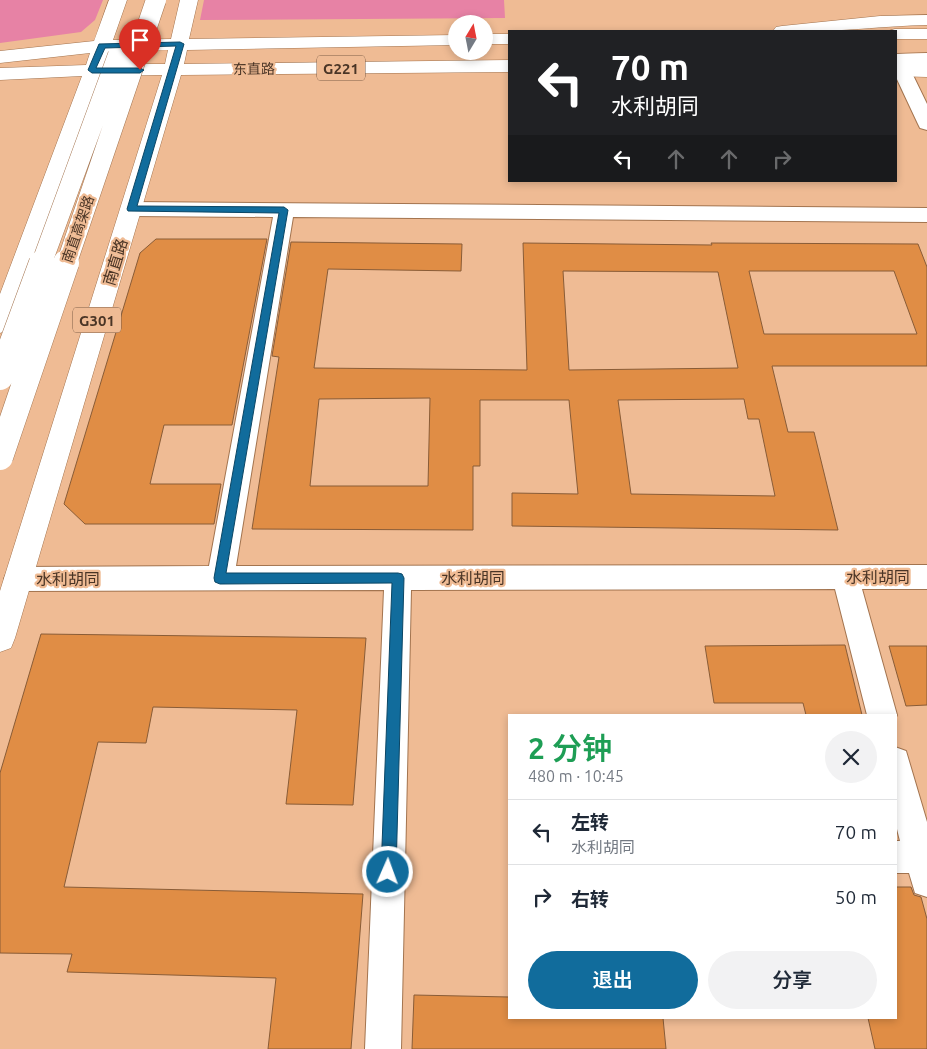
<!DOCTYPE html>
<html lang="zh">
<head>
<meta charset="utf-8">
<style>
	:root { --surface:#fff; --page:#f2f2f3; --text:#1f2937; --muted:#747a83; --line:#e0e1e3; --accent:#116c9c }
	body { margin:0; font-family:Ubuntu,"Noto Sans SC",sans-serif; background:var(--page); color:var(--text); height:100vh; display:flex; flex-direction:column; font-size:19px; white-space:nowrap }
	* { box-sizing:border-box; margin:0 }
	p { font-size:16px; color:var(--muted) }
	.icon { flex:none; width:28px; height:28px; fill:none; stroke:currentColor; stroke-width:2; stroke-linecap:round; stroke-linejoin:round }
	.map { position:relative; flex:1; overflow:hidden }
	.details { position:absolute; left:508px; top:714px; width:389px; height:305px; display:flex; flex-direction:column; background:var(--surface); border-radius:0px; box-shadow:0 2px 8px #0003 }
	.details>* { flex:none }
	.hud { position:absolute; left:508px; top:30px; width:389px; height:152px; border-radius:0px; box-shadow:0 2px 8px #0003; background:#202124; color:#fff; overflow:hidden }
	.needle { width:32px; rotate:10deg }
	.fabs { position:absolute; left:448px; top:15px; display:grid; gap:10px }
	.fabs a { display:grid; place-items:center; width:45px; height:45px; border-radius:50%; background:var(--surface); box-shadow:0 2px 8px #0003; font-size:25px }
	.pin { position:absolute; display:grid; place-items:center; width:42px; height:42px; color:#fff; margin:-51px -21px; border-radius:50% 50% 50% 0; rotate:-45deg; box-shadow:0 0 5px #0007 }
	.pin .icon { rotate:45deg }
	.me { position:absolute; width:55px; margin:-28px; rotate:2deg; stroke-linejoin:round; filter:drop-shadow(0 0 4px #0008) }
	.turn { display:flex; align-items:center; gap:18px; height:105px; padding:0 20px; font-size:22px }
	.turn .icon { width:65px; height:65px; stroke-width:2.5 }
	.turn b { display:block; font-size:35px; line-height:42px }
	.lanes { display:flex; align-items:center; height:48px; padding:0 20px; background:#0003; justify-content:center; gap:25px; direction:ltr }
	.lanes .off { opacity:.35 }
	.round { display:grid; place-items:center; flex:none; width:52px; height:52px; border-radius:26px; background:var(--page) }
	.summary { display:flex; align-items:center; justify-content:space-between; height:85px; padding:0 20px }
	h1 { font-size:30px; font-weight:600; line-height:38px; color:#1e9e55 }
	.primary-button { display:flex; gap:10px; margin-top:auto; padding:10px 20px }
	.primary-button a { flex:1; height:58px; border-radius:30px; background:var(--accent); color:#fff; font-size:20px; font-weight:600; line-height:58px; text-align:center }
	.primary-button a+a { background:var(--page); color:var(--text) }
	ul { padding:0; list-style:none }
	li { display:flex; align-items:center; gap:15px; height:65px; padding:0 20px; border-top:1px solid var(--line) }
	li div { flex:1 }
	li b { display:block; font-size:19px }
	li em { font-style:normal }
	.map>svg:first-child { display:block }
</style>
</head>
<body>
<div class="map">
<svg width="927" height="1049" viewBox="0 0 927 1049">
	<rect width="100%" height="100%" fill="#efbb94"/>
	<path fill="#e782a5" d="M0,0H103L95,20L81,32L0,43Z
		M204,0H504L505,18L200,20Z"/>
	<path fill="#e08d45" stroke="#895c37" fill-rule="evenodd" d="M156,239H267L232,425H164L150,484H221L214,524H85L64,504L140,253Z
		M291,242L462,244L461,271L328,269L314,368L527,370L523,243L712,245L711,243L918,244L927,267V366H772L788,432H814L838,530L512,526V493L578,494L569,400H480V466H473V530L252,529L279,357L272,356ZM563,271L718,272L738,368L569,370ZM749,271H894L917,334H764ZM430,398L428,486H310L319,399ZM744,399L748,419H759L775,496L631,494L618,400Z
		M41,634L366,638L353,805L286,804L297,710L153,707L146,743L98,742L64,887L363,894L351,1049H268L276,978L67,972L72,954L0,953V773Z
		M845,645L862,715H806L803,703H714L705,646Z
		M889,646H927V705L906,706Z
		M895,887H911L914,895L921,897L927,919V1049H875L868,1018H895Z
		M414,995L509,997V1018H663L666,1049H412Z"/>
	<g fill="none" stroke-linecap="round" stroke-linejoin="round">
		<g stroke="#a3744f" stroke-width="2">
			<path id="minor" d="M902,66L908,67L911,71L927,104V130L920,128L918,124L895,75L896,67Z
				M131,202L927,208V222L293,217L236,566L927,565V589H862L897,715L895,719V715H867L835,589L411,590L401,1049H365L384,590L18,591L8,588L4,579L8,570L18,567L209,566L273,217L131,216L124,214L121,209L124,204Z
				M895,747L906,751L927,822V897L915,893L909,873H895V841H900L895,821Z"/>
		</g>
		<g stroke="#a3744f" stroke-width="1">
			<path id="major" d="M927,15V25C876,26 824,34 773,31L776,27L782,26L880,16Z
				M895,64L927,65V77L895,76Z"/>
		</g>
		<g stroke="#a3744f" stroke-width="1">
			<path id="highway" d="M109,0H127L113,40L171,39L180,0H198L189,39L456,35V45L187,50L184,64L509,60V72L181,75L15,638L11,648L0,652V591L162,75L101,76L61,193L12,324L8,330L0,333V294L82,76L0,80V68L86,65L90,53L0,63V51L94,41ZM168,50L165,64H105L109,51Z
				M895,29H927V39H895V31H888Z
				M484,34H509V44H484Z
				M927,53V65L895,66V54Z"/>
		</g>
		<use href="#minor" fill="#fff" fill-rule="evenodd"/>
		<use href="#major" fill="#fff" fill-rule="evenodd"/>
		<use href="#highway" fill="#fff" fill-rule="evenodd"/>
		<g stroke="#a3744f" stroke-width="21" stroke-linecap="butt">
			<path id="highway-bridge-far1" d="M41,265L118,55
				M66,265L156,0"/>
		</g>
		<g stroke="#a3744f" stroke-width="27" stroke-linecap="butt">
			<path id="highway-bridge" d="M0,377L42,263
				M0,457L66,263"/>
		</g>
		<use href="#highway-bridge-far1" stroke="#fff" stroke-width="20"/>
		<use href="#highway-bridge" stroke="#fff" stroke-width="26"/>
	</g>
	<path fill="#116c9c" stroke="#0b4665" d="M180,42L184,44L137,206L284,207L288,210L226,573H398L402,574L404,578L396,872L394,877L388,879L383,877L381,872L392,583L220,584L215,582L214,578L279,213L128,211L127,209L176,46L105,48L96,68H140L144,70L140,73H92L88,70L99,44Z"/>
	<g text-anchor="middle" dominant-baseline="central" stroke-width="4.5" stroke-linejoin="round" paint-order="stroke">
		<g font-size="14" fill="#4a3526" stroke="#efbb94">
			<text transform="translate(254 69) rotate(-1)">东直路</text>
			<text transform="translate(78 229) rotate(-71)">南直高架路</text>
		</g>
		<g fill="#efbb94" stroke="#7c5d47" stroke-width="1">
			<rect x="317" y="55.5" width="48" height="25" rx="4"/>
			<rect x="73" y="307.5" width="48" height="25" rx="4"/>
		</g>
		<g font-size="15" font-weight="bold" fill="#4a3526">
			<text x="341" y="68">G221</text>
			<text x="97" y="320">G301</text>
		</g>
		<g font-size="16" fill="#4a3526" stroke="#efbb94">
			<text transform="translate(115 262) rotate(-73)">南直路</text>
			<text x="878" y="577">水利胡同</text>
			<text x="473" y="578">水利胡同</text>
			<text x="68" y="579">水利胡同</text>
		</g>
	</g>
</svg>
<div class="fabs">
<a><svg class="needle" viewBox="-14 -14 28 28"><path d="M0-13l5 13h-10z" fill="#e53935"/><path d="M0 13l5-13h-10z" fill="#747a83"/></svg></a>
</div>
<div class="pin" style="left:140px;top:70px;background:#d93025"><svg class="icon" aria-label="arrive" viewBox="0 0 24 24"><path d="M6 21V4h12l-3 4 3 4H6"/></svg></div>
<svg class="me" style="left:388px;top:872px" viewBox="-20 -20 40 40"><circle r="17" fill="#116c9c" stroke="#fff" stroke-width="3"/><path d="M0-11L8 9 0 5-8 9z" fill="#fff"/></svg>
<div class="hud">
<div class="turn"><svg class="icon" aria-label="left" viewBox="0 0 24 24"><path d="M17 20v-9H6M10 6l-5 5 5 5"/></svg><div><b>70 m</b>水利胡同</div></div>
<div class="lanes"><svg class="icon" aria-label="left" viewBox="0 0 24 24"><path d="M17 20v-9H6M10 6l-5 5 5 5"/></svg><svg class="icon off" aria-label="ahead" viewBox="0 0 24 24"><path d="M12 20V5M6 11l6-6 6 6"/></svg><svg class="icon off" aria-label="ahead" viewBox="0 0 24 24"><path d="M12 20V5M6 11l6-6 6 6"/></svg><svg class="icon off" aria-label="right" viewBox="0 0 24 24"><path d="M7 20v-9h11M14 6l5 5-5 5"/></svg></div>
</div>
<section class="details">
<div class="summary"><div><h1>2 分钟</h1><p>480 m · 10:45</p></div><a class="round"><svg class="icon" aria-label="close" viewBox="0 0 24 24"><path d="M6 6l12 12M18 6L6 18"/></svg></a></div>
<ul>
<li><svg class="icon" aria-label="left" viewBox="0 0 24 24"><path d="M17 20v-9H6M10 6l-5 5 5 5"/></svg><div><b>左转</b><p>水利胡同</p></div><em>70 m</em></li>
<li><svg class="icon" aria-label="right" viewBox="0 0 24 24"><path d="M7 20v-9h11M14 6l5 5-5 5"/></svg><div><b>右转</b></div><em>50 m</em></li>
</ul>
<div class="primary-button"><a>退出</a><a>分享</a></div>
</section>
</div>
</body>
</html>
